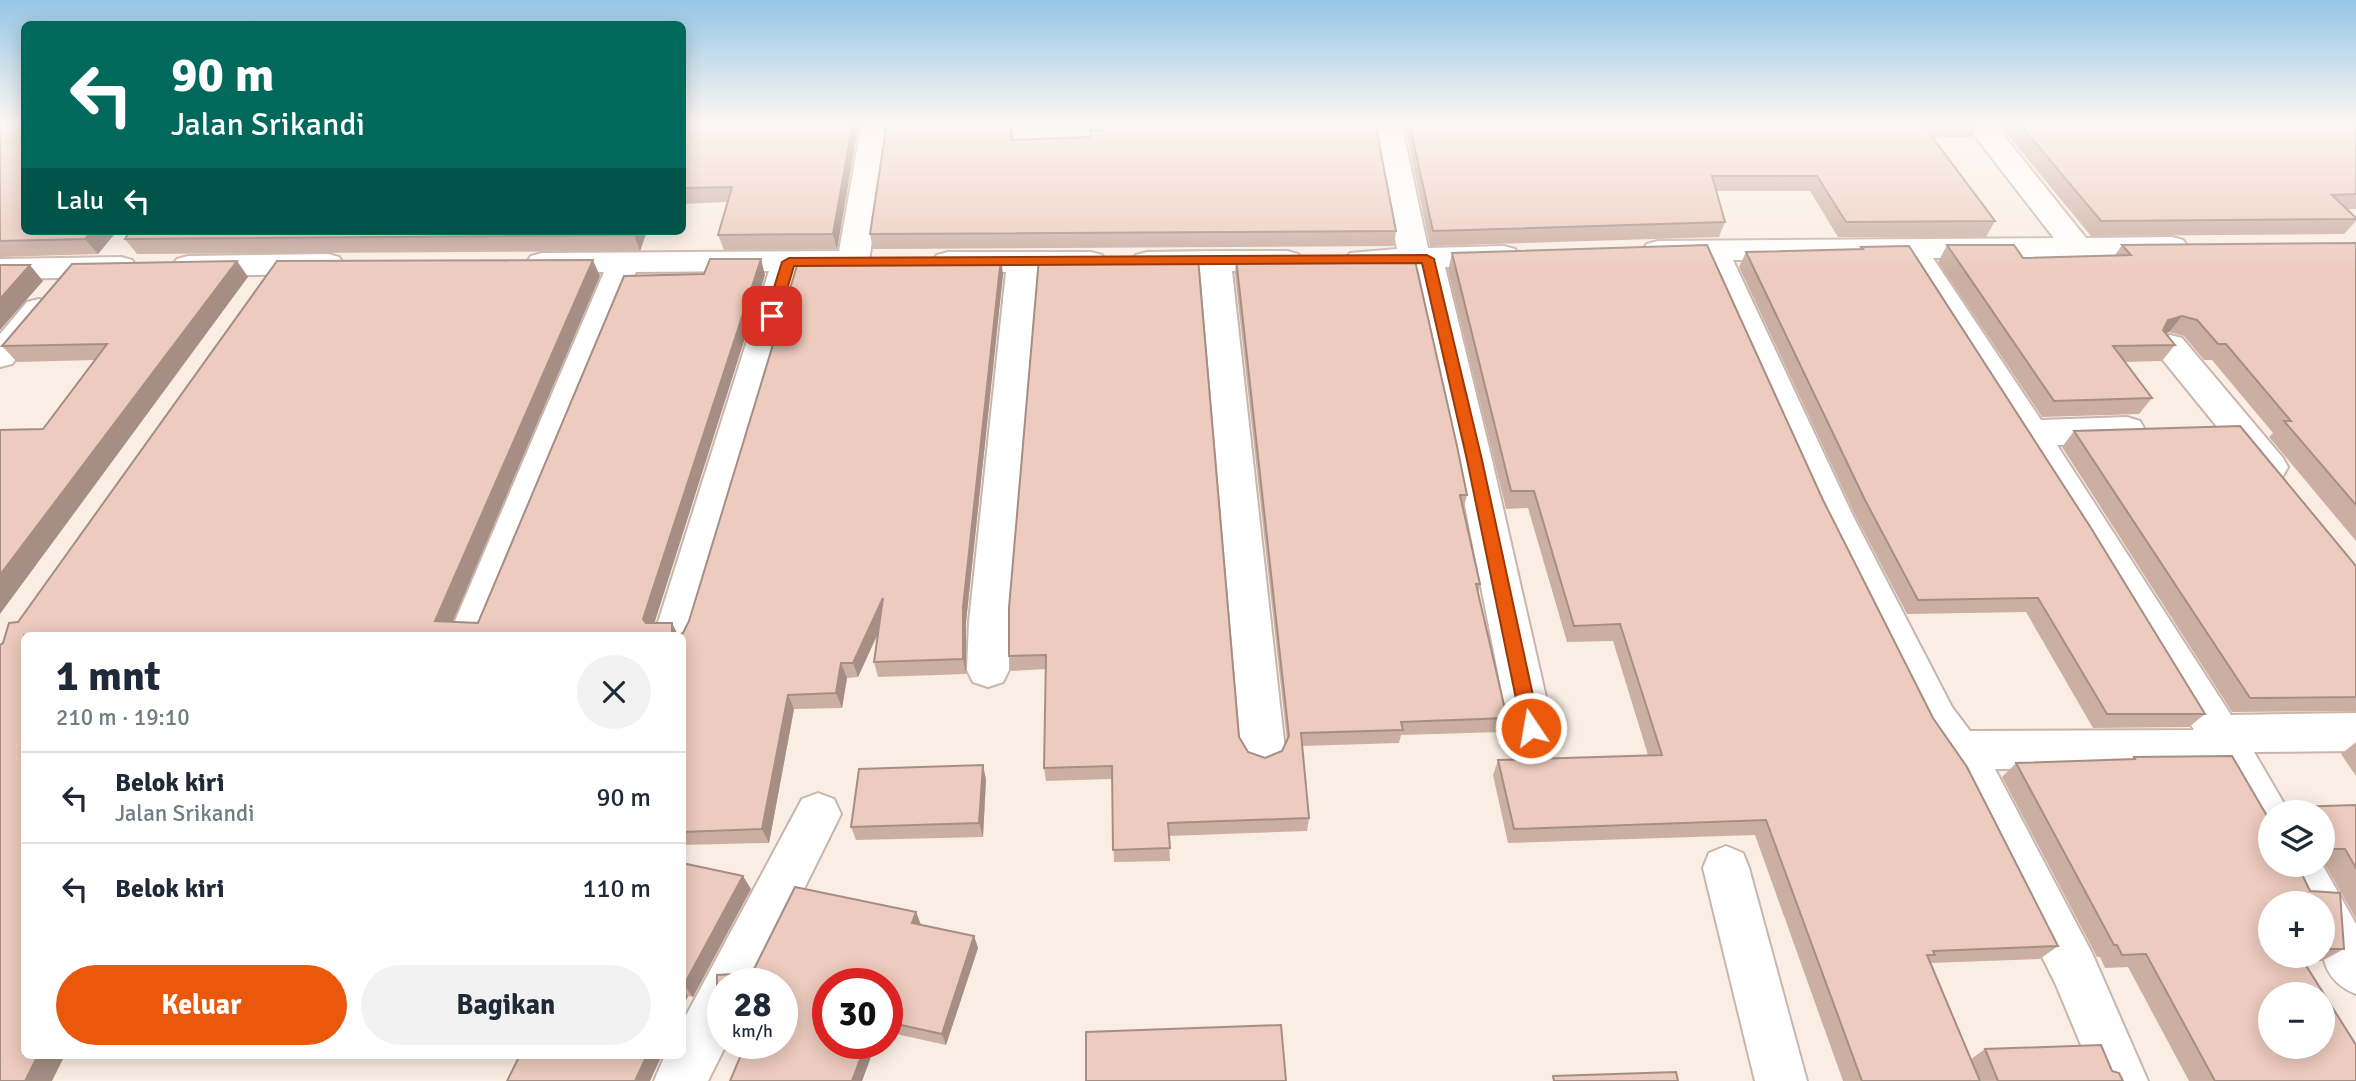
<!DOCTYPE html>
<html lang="id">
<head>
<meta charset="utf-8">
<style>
	:root { --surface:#fff; --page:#f2f2f3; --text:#1f2937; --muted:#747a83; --line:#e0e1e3; --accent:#ea580c }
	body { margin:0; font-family:Signika,sans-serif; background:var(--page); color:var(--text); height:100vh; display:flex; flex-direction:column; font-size:26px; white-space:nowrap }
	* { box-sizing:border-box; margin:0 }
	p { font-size:23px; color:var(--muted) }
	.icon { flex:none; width:38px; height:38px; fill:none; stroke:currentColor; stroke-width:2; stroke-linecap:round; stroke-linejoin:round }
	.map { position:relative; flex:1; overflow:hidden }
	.side { position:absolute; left:21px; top:632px; width:665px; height:427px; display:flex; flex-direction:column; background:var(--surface); border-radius:10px; box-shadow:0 4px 18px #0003 }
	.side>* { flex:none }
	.banner { position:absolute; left:21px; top:21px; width:665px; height:214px; border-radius:10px; box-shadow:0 4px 18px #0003; background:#00695c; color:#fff; overflow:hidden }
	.buttons { position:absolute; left:2258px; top:800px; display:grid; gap:14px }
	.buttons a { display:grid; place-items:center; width:77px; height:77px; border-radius:50%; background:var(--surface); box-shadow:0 4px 18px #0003; font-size:35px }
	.speed { position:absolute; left:707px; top:968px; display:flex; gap:14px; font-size:35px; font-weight:700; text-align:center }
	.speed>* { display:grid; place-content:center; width:91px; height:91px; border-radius:50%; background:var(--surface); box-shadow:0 4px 18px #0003; line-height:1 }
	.speed small { font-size:18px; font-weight:400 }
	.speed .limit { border:10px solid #d22; background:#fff; color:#111 }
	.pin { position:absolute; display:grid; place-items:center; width:60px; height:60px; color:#fff; margin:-30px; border-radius:14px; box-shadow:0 4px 10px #0006 }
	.me { position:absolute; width:77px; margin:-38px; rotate:348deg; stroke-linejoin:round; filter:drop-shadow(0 0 5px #0008) }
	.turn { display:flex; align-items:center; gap:24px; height:147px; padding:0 35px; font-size:32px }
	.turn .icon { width:91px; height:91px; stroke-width:2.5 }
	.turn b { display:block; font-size:49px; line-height:60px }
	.then { display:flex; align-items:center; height:66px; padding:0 35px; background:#0003; gap:14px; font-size:26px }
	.round { display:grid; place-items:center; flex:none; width:74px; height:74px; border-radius:37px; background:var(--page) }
	.headline { display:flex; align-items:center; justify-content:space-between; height:119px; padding:0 35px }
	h1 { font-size:42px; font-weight:700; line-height:52px }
	.cta { display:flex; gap:14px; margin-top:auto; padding:14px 35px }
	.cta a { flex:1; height:80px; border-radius:42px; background:var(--accent); color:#fff; font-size:28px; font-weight:700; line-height:80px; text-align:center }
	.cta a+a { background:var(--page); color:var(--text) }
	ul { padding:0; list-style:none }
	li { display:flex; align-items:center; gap:21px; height:91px; padding:0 35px; border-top:2px solid var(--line) }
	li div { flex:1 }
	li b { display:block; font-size:26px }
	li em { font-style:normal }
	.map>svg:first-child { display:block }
</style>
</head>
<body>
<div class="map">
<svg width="2356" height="1081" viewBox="0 0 2356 1081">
	<rect width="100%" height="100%" fill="#faeee4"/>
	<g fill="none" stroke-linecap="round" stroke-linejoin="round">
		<g stroke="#c9b5ab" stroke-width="4">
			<path id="minor" d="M862,122H890L869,261L864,268L853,271H801L694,635L688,647L682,649V635H654L769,271L636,272L489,635H449L604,272L542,273L531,270L526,263L531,256L542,253L839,251Z
				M1373,122H1401L1428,248L1504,246L1515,249L1520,256L1515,263L1504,266L1445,267L1492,460L1553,728L1546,741L1531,747L1516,741L1509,728L1456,460L1413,268L1361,270L1350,267L1345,260L1350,253L1397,249Z
				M1964,122H1993L2086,238L2172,237L2183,240L2188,247L2183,254L2172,257L1933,258L2041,420L2127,417L2140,421L2145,430L2140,439L2127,443L2057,445L2231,715L2356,713V751L2254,752L2289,812H2270V841L2254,835L2216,768L1995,769L2092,953L2148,1081H2096L2056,985L1955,781L1922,733L1815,516L1702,260L1658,261L1647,258L1642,251L1647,244L1658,241L2054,238ZM1902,259L2081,542L2194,730L1970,731L1952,707L1853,516L1733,260Z
				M1215,251H1287L1298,254L1303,261L1298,268L1287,271H1232L1285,750L1278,763L1263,769L1248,763L1241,750L1200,271L1147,272L1136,269L1131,262L1136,255L1147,252Z
				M948,252H1091L1102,255L1107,262L1102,269L1091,272H1038L1009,622V670L1003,682L988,687L973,682L967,670L969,622L1006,272H948L937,269L932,262L937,255Z
				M328,254L339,257L344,264L339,271L328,274L188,276L177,273L172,266L177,259L188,256Z
				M121,257L132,260L137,267L132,274L121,277L0,279V259Z
				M39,299L51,302L55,310L12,364L0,367V334L27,302Z
				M2170,335L2182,338L2283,458L2288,467L2283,476L2270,480L2257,476L2158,354L2153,346L2158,338Z
				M818,793L834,799L841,814L757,984H723V1043H727L708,1081H654L665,1055H682V1023L802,799Z
				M1726,846L1743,853L1749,868L1807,1081H1755L1703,868L1709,853Z
				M2273,864H2322L2356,924V994C2314,977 2322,941 2322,903H2292Z"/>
		</g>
		<use href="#minor" fill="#fff" fill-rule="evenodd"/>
	</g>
	<path fill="#ccafa3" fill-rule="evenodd" d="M0,122L117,231L98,254L0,257Z
		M682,122H859L837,249L724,250L718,235L728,202L682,204Z
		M1404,122H1980L1972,137H1932L1995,221L1986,237H1838L1810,191H1716L1725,222L1719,237L1430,246Z
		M1997,122H2356V209H2347L2356,218V221L2344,234L2091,236Z
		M1013,130V140L1396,231L1394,246L873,249L870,234Z
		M130,231H647L640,251L137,254L125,239Z
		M2356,243V541L2269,437L2273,433L2212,360H2204L2184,336L2169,332L2166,334L2175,345L2162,361L2125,362L2152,398L2139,414L2042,417L1938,262L1947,245L2023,258L2115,255L2122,245Z
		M1861,247L2205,714L2189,727L2093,728L2026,612L1907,614L1855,515L1739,267L1746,252L1860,249Z
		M1452,253L1823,500L1933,718L2058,946L2040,959L1930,963L1971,1059L1985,1049L2112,1071L2123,1081H1843L1755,835L1508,843L1493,775L1498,760L1648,755L1613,641L1567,642L1528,508L1506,509L1448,271Z
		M1236,258L1467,495L1463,510L1480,584L1478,593L1507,718L1502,732L1401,735L1399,743L1302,746L1309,818L1307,831L1169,836L1170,861L1114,862L1112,779L1046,781L1044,768L1046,669L1011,671L1009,656V608L1239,737L1248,752L1265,758L1282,751L1287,741L1235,274Z
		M237,261L248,277L43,429L94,360L17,362L2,346Z
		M1003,274L966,622V674L878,677L874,662L878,634L858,677L847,678L842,708L794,709L769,843L682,845L683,633Z
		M2074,431L2356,566V711L2232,712L2062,447Z
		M2356,742V776L2341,754Z
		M2232,756L2270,821V864H2297L2310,891L2340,893L2344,949L2322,961L2304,962L2356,1045V1081H2189L2128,967L2105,968L2100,957H2097L2002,777L2016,763L2131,759L2134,757ZM2270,903H2322V956H2270ZM2270,994H2322V1046H2270Z
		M986,779L983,837L856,840L851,827Z
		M2356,805V919L2324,863H2322V812H2285L2292,807Z
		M682,863L751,889L693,997L688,996L682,1009Z
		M795,887L916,912L921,925L974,936L978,948L946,1045L887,1032V984H828V1043H876L862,1081H730L746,1043H782V984H723V1000L717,993V975L752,973Z"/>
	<path fill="#a68e85" d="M853,122H859L837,249L833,234Z
		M1011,122H1012L1013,130L1012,155L1011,140Z
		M92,231H117L98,254L85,239Z
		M635,231H647L640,251L634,235Z
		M1001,258L1003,274L966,622V674L963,659V607Z
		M761,259L765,275L651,634L643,619Z
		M593,260L600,276L447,635L435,621Z
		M237,261L248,277L0,614V575Z
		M30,265L43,281L0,330V299Z
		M2182,316L2169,332L2156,337L2168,320Z
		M883,598L887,613L858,677L853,663Z
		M672,623L678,635H672Z
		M841,663L847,678L842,708L836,693Z
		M788,695L794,709L769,843L762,829Z
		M983,765L986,779L983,837L979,823Z
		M743,876L751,889L693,997L684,985Z
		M916,912L921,925L912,923Z
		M974,936L978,948L946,1045L942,1034Z
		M682,989L688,996L682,1009Z
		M866,1043H876L862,1081H852Z
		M38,1055H65L52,1081H25Z
		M647,1055H662L650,1081H635Z"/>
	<path fill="#edcbbe" stroke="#a68e85" stroke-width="2" fill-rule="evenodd" d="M0,122H24V231H92L85,239L0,241Z
		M682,122H853L833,234L718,235L732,187L682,188Z
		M887,122H1011V140L1091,137L1090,130H1103L1102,122H1375L1396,231L870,234Z
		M1409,122H1939H1921L1995,221L1846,222L1817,176H1712L1725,222L1433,231Z
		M2018,122H2356V194L2332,195L2356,218V219L2101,221Z
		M130,231H635L634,235L125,239Z
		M2356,243V505L2284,421H2291L2226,344H2218L2197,320L2182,316L2168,320L2163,330L2175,345L2113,346L2152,398L2054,401L1947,245H2014L2023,258L2131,255L2122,245Z
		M1707,245L1823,500L1933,718L1967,767L2058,946L1933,951L1935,955H1927L1980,1081H1862L1766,820L1514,829L1498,760L1662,755L1620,624L1574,626L1534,491H1511L1452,253Z
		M1909,246L2091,528L2205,714H2107L2038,598L1918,600L1865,500L1746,252L1863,249L1861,247Z
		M1414,256L1457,446L1467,495H1460L1480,584H1476L1507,718L1401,722L1403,730L1301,733L1309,818L1168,823L1170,848L1113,850L1112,766L1044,768L1046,655L1009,656V608L1039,258H1198L1239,737L1248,752L1265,758L1282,751L1289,736L1236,258Z
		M1001,258L963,607V659L874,662L883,598L853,663H841L836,693L788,695L762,829L682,832V635H679L683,633L689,621L799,259Z
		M710,259H761L643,619L646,623H672V634L673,635H24V1055H38L25,1081H0V645L3,643L9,623L18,622L277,261L593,260L435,621L478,623L624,276L704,274Z
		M237,261L0,575V430L43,429L107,344L2,346L72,264Z
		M0,265H30L0,299Z
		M2240,426L2356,566V697L2250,698L2074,431Z
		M2232,756L2270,821V864H2297L2310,891L2340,893L2344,949H2322V903H2270V956H2300L2356,1045V1081H2215L2146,954L2122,955L2117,945H2114L2016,763L2135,759L2134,757ZM2270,994H2322V1046H2270Z
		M983,765L979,823L851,827L859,769Z
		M2356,805V868L2345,849H2322V812H2292V807Z
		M682,863L743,876L684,985H682Z
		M795,887L916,912L912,923L974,936L942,1034L887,1022V984H828V1043H866L852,1081H730L746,1043H782V984H723V994L717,993V975L752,973Z
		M1281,1025L1286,1081H1086V1032Z
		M2101,1045L2112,1071L2119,1073L2123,1081H1998L1985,1049Z
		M520,1055H647L635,1081H507Z
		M1676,1072L1678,1081H1554L1553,1076Z"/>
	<linearGradient id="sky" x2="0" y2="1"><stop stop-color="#95c6e5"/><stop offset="0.45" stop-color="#fdf7f3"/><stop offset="1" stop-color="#fdf7f3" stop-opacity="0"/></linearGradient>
	<rect width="2356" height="273" fill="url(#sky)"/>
	<path fill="#ea580c" stroke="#983908" stroke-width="2" d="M1427,255L1434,259L1482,460L1540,728L1537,733L1531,736L1525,733L1522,728L1467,460L1422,263L794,266L779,316L772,320L765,316L782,262L789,258Z"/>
</svg>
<div class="buttons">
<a><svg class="icon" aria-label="layers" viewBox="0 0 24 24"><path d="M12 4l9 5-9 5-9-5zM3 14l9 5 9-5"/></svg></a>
<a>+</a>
<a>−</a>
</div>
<div class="speed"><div>28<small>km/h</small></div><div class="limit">30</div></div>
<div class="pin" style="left:772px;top:316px;background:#d93025"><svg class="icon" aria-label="arrive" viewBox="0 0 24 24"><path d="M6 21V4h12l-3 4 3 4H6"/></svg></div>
<svg class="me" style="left:1531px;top:728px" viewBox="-20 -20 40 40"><circle r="17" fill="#ea580c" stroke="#fff" stroke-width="3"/><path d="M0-11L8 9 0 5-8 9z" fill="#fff"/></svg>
<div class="banner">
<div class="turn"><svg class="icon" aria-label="left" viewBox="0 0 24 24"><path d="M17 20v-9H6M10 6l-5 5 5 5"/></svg><div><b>90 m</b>Jalan Srikandi</div></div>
<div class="then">Lalu<svg class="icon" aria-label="left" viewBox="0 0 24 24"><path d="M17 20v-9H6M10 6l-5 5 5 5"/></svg></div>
</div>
<section class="side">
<div class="headline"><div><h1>1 mnt</h1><p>210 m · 19:10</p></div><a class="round"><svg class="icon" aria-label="close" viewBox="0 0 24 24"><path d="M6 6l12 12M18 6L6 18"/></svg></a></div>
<ul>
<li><svg class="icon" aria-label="left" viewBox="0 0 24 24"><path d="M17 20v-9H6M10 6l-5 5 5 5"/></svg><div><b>Belok kiri</b><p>Jalan Srikandi</p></div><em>90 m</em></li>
<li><svg class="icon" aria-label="left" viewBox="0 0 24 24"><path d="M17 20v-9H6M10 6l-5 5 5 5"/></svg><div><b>Belok kiri</b></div><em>110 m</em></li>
</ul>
<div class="cta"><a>Keluar</a><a>Bagikan</a></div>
</section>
</div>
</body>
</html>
